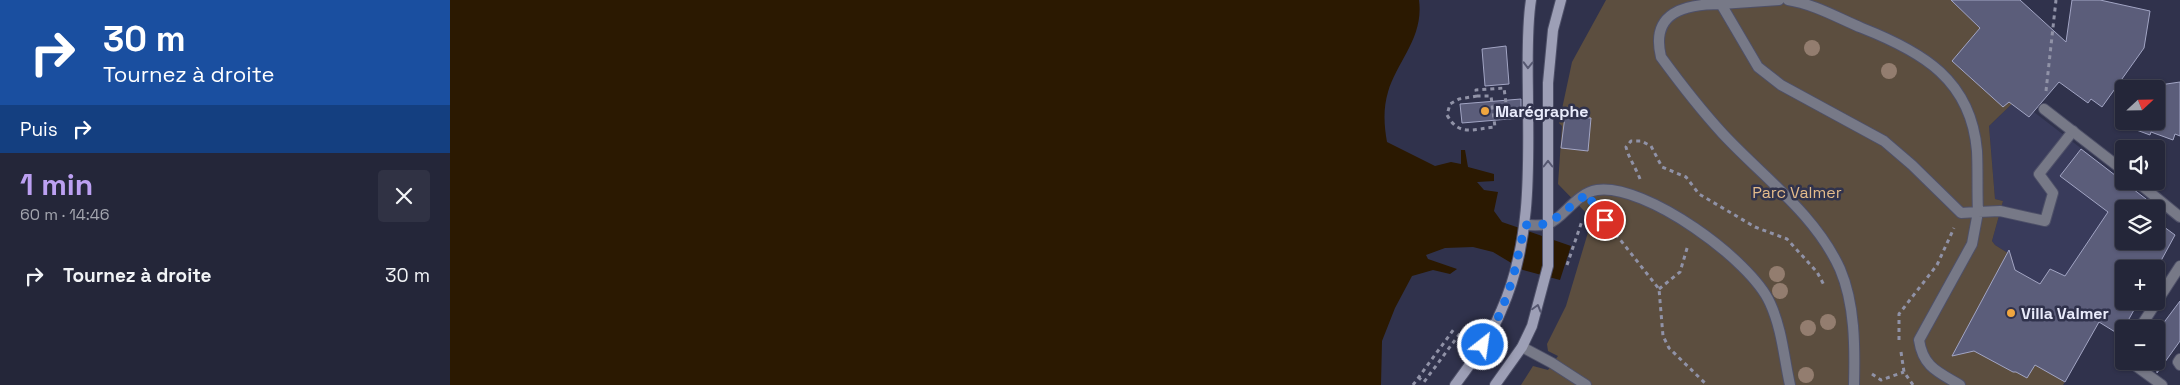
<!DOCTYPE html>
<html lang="fr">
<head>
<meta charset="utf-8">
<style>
	:root { --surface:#242639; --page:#303244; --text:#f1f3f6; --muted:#a3a5ae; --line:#414353; --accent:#bca0f2 }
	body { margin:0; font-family:"Space Grotesk",sans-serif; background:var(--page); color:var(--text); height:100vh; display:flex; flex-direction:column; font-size:19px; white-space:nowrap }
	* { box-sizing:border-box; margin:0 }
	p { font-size:16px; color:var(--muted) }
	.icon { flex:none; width:28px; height:28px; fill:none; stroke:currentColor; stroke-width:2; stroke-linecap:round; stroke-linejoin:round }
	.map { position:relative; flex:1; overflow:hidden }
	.side { display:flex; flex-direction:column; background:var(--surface); width:450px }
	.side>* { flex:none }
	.banner { background:#1a4fa0; color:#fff; overflow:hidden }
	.needle { width:32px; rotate:68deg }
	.fabs { position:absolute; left:1665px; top:80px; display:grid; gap:10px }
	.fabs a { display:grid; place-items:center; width:50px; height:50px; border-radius:5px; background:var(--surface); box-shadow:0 1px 4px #0004,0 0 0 1px var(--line); font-size:25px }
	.pin { position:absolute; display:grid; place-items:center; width:42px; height:42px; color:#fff; margin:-21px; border:2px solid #fff; border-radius:50%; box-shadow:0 1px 5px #0007 }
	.me { position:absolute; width:55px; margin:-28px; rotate:30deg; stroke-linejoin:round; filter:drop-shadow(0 0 4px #0008) }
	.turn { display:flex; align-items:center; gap:18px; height:105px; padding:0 20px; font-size:22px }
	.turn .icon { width:65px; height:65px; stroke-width:2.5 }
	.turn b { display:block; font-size:35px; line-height:42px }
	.then { display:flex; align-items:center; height:48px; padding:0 20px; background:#0003; gap:10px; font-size:19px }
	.round { display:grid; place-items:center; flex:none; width:52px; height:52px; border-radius:5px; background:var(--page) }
	.head { display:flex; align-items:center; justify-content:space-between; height:85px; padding:0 20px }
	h1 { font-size:30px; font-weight:600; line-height:38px; color:var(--accent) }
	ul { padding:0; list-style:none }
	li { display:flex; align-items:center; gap:15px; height:75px; padding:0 20px }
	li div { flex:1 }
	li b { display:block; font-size:19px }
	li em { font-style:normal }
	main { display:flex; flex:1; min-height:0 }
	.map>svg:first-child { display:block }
</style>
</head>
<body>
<main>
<section class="side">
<div class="banner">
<div class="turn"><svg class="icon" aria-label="right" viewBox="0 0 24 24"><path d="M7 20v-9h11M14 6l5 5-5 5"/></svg><div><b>30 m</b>Tournez à droite</div></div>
<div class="then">Puis<svg class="icon" aria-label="right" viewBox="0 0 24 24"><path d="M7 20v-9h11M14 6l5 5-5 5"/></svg></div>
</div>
<div class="head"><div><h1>1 min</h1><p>60 m · 14:46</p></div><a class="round"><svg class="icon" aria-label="close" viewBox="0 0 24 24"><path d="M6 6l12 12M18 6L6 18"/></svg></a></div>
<ul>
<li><svg class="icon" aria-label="right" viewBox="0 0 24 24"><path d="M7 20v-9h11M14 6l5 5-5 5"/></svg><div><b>Tournez à droite</b></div><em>30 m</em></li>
</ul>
</section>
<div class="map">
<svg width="1730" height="385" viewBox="0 0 1730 385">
	<rect width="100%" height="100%" fill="#30324c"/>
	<path fill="#393b5b" d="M1567,99L1711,210L1706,219V209H1674V269L1659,304L1601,269L1590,284L1561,268V255L1545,245L1542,241L1553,201L1545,199L1539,126Z"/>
	<path fill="#5c4e3f" d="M1156,0H1502L1531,29L1567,99L1539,126L1545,199L1553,201L1542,241L1545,245L1561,255L1563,263L1561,268L1590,284L1600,269L1659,304L1613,385H1071L1083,366L1098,370L1108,356L1098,351L1097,344L1116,306L1142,219L1108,184L1112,126L1109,123L1122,62Z"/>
	<path fill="#2b1901" d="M0,0H969C974,38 947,61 938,92C933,109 934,125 937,142L985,166L1001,162L1011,164V150H1015L1018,167L1044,174V181L1027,182L1034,190L1048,192L1044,211L1052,222L1121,246L1110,280L1073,270L1043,252L1023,247L995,248L976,255L978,259L1007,269L1000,274L983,270L962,276L945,308L932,341L931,385H0Z"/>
	<path fill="#5b5d7a" stroke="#a2a5c4" d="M1501,0H1570L1616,42L1622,0H1650L1700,11L1694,48L1652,107L1641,99L1638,103L1609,82L1579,117L1559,102L1553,107L1502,61L1530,28Z
		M1056,46L1059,84L1035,86L1032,49Z
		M1730,82V136L1725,134L1723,140L1701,132L1700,135L1681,128L1683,121H1706V89H1695L1696,87Z
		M1071,99V118L1012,123L1010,104Z
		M1115,116L1141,118L1138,151L1111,148Z
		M1631,149L1709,209H1674V241H1706V221L1725,235L1706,270L1674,269V301H1689L1670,335L1649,322L1615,382L1585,365L1577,378L1566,372H1563L1524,351L1502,356L1559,250L1565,270L1590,284L1600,269L1615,276L1658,212L1610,176Z
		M1730,301V341L1707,373L1706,333Z"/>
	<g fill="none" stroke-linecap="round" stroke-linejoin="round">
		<g stroke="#4e5068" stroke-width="12">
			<path id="lane" d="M1338,0C1364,4 1388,18 1412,28C1473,52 1521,80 1527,151C1528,171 1527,192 1528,212L1550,211L1595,221L1603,193L1589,174L1623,131
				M1271,4L1329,0
				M1075,225C1081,225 1092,226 1098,224C1113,219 1126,193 1147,190C1195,183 1301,260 1320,303C1332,329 1334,358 1340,385
				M1689,329L1730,266
				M1072,347L1102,363L1136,385
				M1674,352L1671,356L1674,357
				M1730,359L1728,362L1730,365
				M1679,361L1712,385
				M1404,385C1405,347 1405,304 1390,269C1365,214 1313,177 1273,134C1251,110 1230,83 1211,57C1200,12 1235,4 1271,4L1308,67L1331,85L1434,141L1462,165L1511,213L1528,212L1522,244L1469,340C1473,367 1488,372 1510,385"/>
		</g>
		<g stroke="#4e5068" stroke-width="12">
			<path id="street" d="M1594,109L1674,171
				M1686,181L1730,217"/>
		</g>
		<g stroke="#4e5068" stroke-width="12">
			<path id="secondary" d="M1005,385C1022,362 1040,338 1051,311C1080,247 1079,175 1078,106C1078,74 1076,31 1081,0
				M1045,385L1072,347L1082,326L1098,266V83L1103,30L1111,0"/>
		</g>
		<path stroke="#9092a7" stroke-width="3" stroke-dasharray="4 4" stroke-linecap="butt" d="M1596,91L1606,0
			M1027,96L1009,99L1000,104L997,115C1009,137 1023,129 1045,127L1041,96H1027L1026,90L1054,88L1057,111H1060
			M1190,179C1186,168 1179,159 1176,147L1181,141H1191L1201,146L1212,167L1236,177L1249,194L1305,227L1337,239L1367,272L1375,287
			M1146,209L1209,289L1213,336L1219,348L1257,385
			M1117,265L1132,221
			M1209,289L1230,272L1238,245
			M1449,340V314L1487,265L1504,228
			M1451,352L1454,372L1463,385
			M1422,374L1431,380L1454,372
			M968,377L974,382L1011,332L1016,329
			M963,385L1004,329"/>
		<use href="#lane" stroke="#777987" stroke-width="10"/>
		<use href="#street" stroke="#777987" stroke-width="10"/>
		<use href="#secondary" stroke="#9d9fb6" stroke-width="10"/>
	</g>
	<g fill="#937d6f">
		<circle cx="1362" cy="48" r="8"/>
		<circle cx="1439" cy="71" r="8"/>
		<circle cx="1327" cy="274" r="8"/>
		<circle cx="1330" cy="291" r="8"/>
		<circle cx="1378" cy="322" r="8"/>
		<circle cx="1358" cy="328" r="8"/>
		<circle cx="1356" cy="375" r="8"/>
	</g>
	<defs><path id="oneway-chevron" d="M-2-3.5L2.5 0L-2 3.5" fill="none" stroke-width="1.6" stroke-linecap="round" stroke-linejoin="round" transform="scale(1.25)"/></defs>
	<g stroke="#565871">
		<use href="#oneway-chevron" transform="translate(1078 65) rotate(91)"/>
		<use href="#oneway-chevron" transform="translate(1098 164) rotate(-90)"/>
		<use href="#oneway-chevron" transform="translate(1087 308) rotate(-74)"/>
	</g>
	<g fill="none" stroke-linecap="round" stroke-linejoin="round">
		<path stroke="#1a73e8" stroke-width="9" stroke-dasharray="0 16.2" d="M1033,345L1051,312L1063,278L1075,225L1098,224L1138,193L1144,206L1155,220"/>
	</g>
	<g fill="#f0a63f" stroke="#30324c" stroke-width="2">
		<circle cx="1035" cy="111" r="5"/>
		<circle cx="1561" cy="313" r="5"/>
	</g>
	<g text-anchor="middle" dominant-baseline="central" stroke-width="5" stroke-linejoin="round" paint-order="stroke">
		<g font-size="16" font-weight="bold" fill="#e9ebfb" stroke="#30324c" text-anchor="start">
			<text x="1045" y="111">Marégraphe</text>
			<text x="1571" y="313">Villa Valmer</text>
		</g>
		<g font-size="16" fill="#e4bb8b" stroke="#30324c">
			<text x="1347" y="192">Parc Valmer</text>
		</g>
	</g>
</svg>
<div class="fabs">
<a><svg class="needle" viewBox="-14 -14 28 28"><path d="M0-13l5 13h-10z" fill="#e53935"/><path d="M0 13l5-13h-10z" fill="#a3a5ae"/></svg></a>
<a><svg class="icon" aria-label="sound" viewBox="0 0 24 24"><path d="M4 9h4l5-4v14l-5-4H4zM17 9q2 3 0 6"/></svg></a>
<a><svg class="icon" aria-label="layers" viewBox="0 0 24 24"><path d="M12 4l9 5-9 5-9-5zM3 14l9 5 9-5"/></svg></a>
<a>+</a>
<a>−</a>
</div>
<div class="pin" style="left:1155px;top:220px;background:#d93025"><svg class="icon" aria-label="arrive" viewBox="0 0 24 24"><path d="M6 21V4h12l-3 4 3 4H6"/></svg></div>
<svg class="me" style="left:1033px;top:345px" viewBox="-20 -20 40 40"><circle r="17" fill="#1a73e8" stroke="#fff" stroke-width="3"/><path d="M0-11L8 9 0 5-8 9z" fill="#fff"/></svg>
</div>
</main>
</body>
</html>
